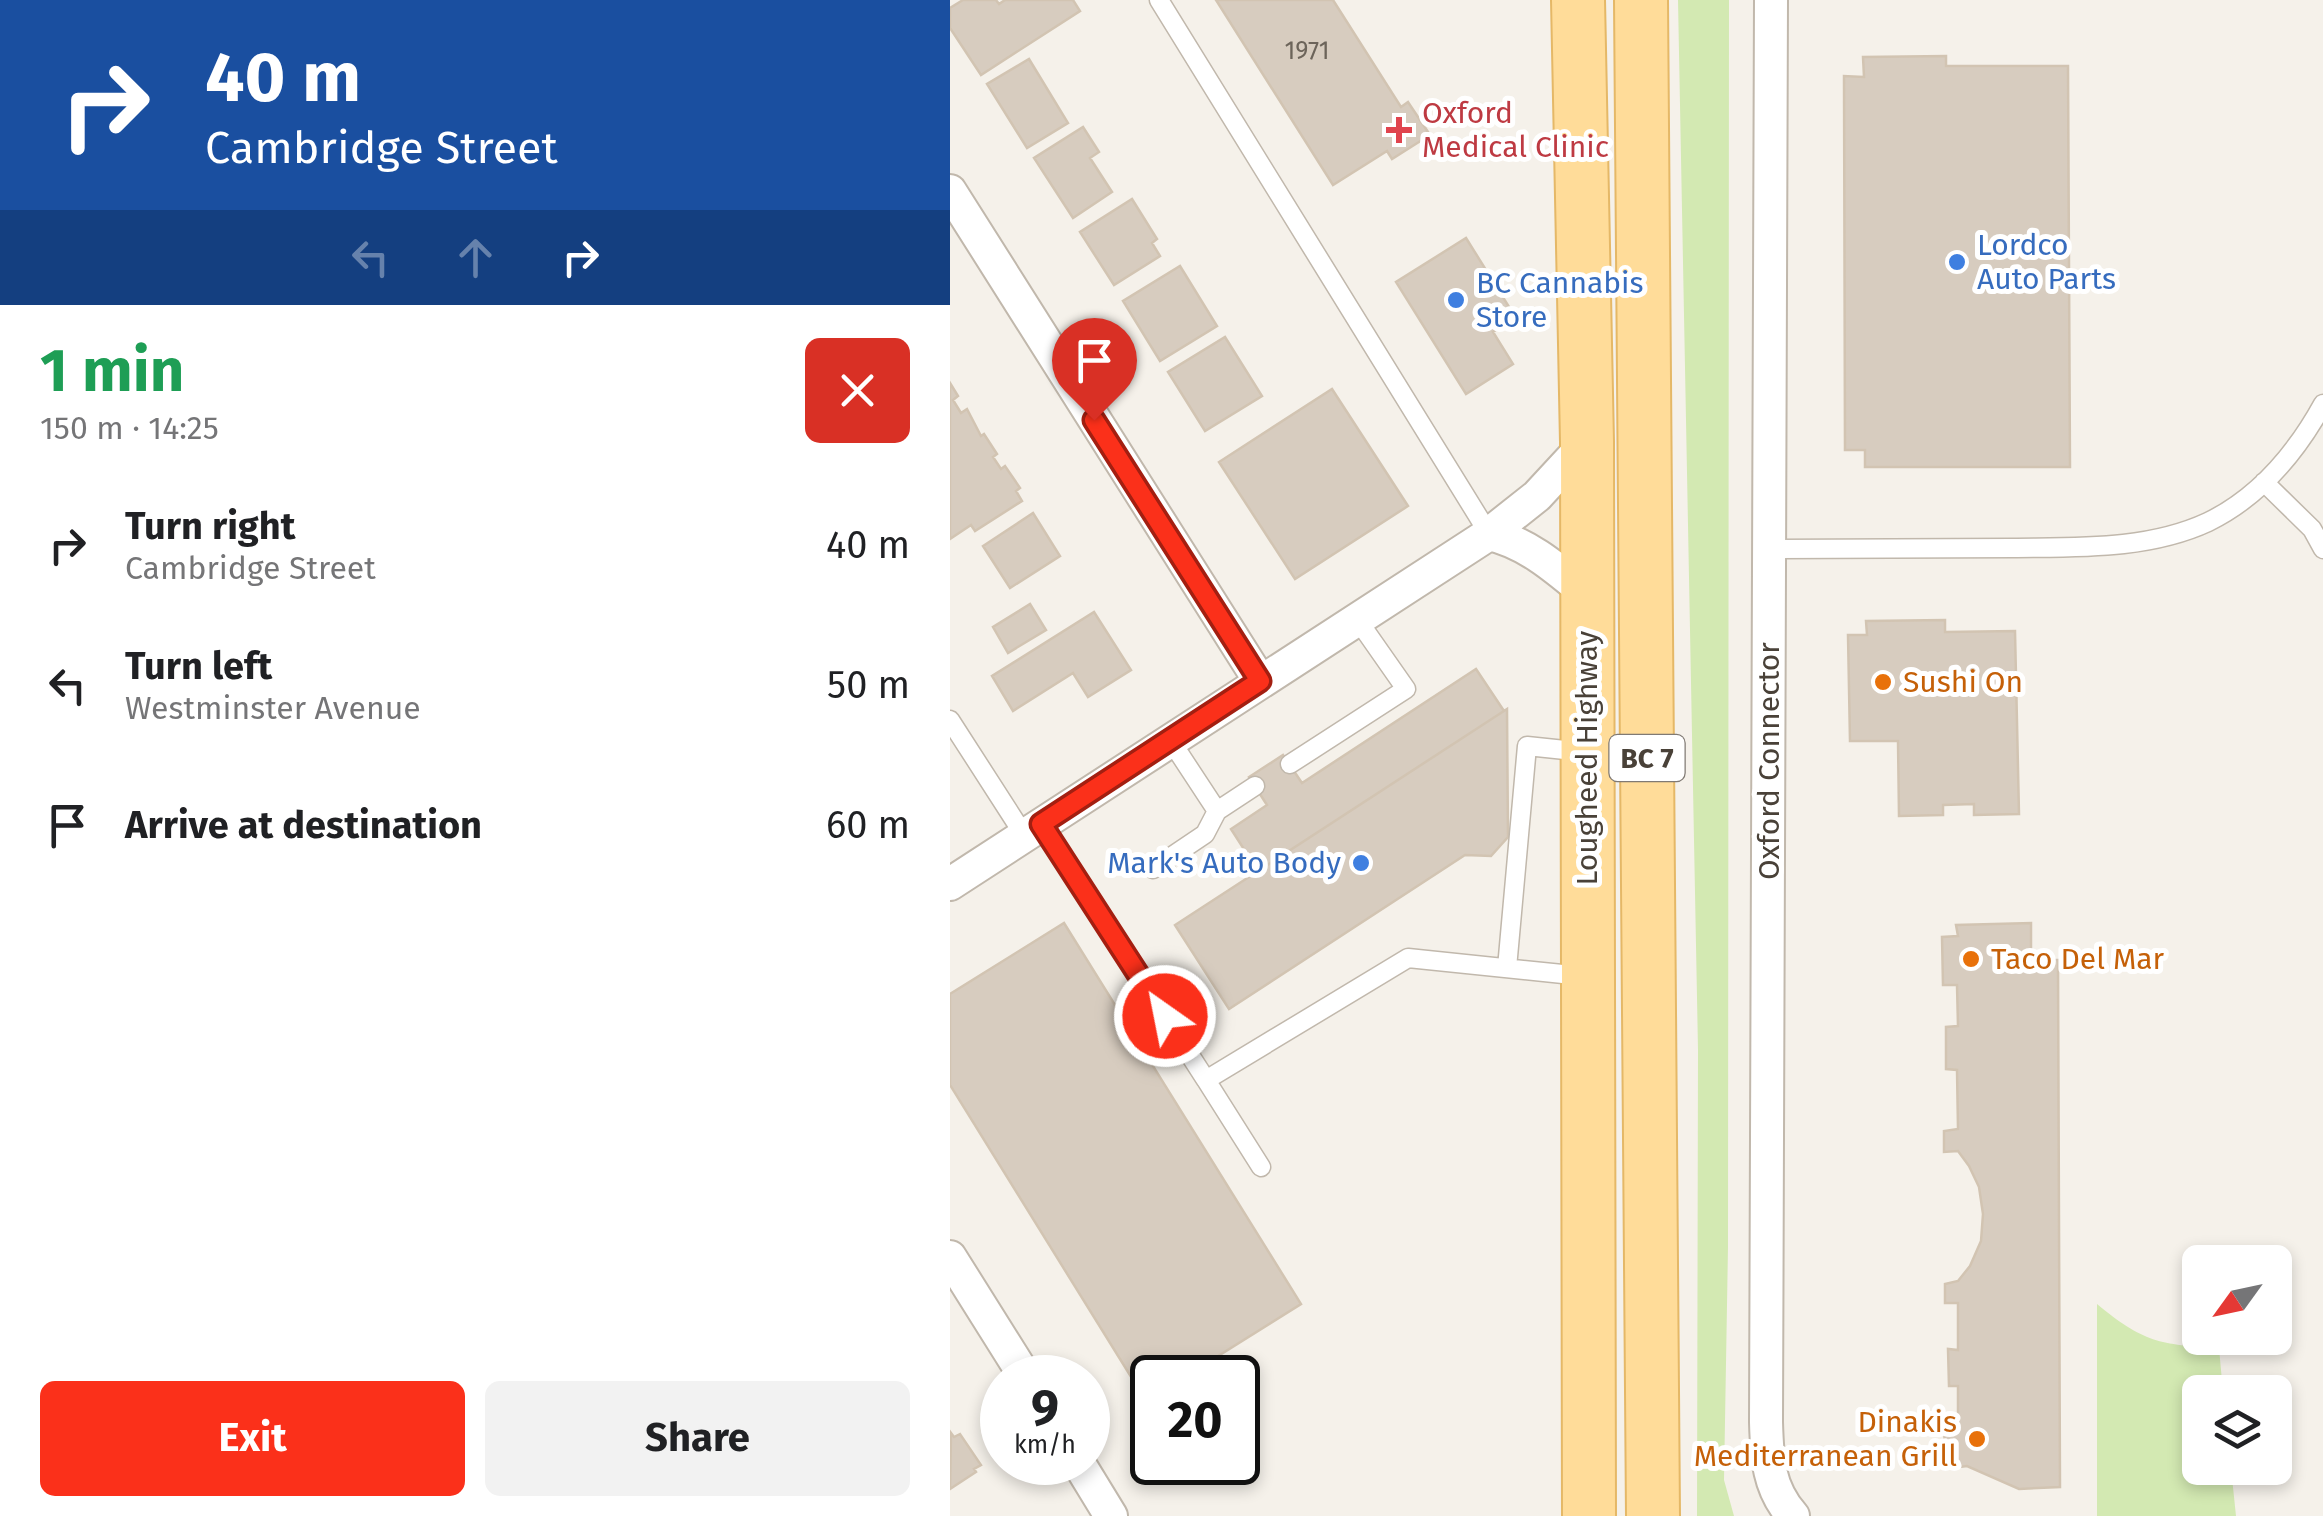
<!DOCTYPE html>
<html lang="en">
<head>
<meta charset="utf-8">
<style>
	:root { --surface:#fff; --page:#f2f2f2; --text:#202124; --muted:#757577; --accent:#fb301a }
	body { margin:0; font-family:"Fira Sans",sans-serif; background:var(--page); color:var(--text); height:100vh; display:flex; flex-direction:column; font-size:38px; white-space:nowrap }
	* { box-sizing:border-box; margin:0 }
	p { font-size:32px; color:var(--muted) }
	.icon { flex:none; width:55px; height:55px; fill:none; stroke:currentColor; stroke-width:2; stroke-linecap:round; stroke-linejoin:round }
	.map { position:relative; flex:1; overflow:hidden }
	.drawer { display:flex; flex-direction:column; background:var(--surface); width:950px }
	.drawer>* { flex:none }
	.hud { background:#1a4fa0; color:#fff; overflow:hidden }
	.needle { width:65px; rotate:237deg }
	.controls { position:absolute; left:1232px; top:1245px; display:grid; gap:20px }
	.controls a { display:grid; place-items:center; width:110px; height:110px; border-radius:15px; background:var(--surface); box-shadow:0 5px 15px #0003; font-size:50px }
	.speed { position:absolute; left:30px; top:1355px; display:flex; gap:20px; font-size:50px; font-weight:700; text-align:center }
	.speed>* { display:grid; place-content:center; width:130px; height:130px; border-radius:50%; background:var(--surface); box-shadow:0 5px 15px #0003; line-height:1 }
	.speed small { font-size:25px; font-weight:400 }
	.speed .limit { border:5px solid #111; border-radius:15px; background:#fff; color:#111 }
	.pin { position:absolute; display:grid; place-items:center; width:85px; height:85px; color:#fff; margin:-102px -42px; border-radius:50% 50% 50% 0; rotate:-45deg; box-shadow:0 0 10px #0007 }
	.pin .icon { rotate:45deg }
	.me { position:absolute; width:110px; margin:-55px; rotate:327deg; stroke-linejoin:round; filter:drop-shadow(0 0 8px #0008) }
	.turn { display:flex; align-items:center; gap:35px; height:210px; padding:0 40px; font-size:45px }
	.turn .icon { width:130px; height:130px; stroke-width:2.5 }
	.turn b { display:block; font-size:70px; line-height:85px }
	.lanes { display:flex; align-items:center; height:95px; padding:0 40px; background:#0003; justify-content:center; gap:50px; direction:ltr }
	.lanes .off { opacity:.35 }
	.round { display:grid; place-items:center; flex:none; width:105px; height:105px; border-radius:15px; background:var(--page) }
	.summary { display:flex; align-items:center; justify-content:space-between; height:170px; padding:0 40px }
	h1 { font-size:60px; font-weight:700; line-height:75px; color:#1e9e55 }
	.cta { display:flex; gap:20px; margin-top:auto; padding:20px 40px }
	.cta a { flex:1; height:115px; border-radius:15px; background:var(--accent); color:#fff; font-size:40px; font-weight:700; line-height:115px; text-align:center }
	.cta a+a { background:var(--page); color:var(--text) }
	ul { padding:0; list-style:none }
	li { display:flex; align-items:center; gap:30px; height:140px; padding:0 40px }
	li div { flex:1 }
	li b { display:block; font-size:38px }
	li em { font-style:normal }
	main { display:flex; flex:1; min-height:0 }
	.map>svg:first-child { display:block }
</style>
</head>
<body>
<main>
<section class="drawer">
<div class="hud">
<div class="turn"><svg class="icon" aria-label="right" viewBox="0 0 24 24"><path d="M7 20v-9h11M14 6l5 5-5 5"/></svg><div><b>40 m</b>Cambridge Street</div></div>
<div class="lanes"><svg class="icon off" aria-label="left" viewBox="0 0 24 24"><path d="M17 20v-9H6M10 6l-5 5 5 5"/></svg><svg class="icon off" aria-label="ahead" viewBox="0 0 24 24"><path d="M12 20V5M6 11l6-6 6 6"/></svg><svg class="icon" aria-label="right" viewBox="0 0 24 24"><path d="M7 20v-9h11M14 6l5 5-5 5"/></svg></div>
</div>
<div class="summary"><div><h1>1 min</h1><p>150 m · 14:25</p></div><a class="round" style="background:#d93025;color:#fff"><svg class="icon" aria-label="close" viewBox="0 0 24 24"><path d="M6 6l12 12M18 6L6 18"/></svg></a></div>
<ul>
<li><svg class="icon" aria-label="right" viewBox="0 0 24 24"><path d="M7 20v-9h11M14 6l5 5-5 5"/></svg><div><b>Turn right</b><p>Cambridge Street</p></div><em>40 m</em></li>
<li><svg class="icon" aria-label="left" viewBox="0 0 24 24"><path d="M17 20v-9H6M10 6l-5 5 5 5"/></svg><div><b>Turn left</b><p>Westminster Avenue</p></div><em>50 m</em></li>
<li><svg class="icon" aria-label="arrive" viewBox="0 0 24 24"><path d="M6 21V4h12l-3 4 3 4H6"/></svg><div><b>Arrive at destination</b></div><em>60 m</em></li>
</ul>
<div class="cta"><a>Exit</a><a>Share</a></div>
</section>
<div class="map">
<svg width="1373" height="1516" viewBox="0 0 1373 1516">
	<rect width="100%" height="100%" fill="#f5f1ea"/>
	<path fill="#d3e9b2" d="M728,0H779L778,1247L774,1480L784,1516H747L748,1050Z
		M1147,1304C1193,1342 1210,1345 1269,1348L1273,1392H1250V1468H1281L1286,1516H1147Z"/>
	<path fill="#d7ccbf" stroke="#d2c4b2" stroke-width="2.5" d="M13,0H46L49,4L55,0H123L130,11L31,75L0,28V8Z
		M266,0H383L451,107L458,102L480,135L442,159L437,151L383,185Z
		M996,56V66H1118L1120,467H915V450H895L894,76L914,77L913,57Z
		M79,59L118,123L77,148L37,84Z
		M133,127L149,152L140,158L162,192L123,218L84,158Z
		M182,199L207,239L202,243L210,256L164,285L130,232Z
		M516,238L566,318L543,332L563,364L516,394L446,282Z
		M230,266L267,326L210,361L173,301Z
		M275,337L312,396L255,431L218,372Z
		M0,383L8,396L3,400L11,413L17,409L31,436L34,434L47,454L43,457L51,469L55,466L70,488L66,491L72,501L25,531L21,525L0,539Z
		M382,389L458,506L345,579L269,462Z
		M83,513L110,556L60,588L33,546Z
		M80,604L96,630L58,653L43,627Z
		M144,612L181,670L138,697L123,673L63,711L42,676Z
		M995,620V632L1065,631L1069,814L1024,815V804L993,805V815L949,816L948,741H900L898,635H917L916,621Z
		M526,669L554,711L308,871L281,829L317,805L299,777L333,755L352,783Z
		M557,709L558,837L541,856L515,855L279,1009L225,925Z
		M114,923L351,1304L233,1378H202V1397L196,1401L0,1085V994Z
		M1081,923V960H1108L1110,1487L1069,1489L1017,1466L1009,1467L1008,1458L995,1457L994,1419L1008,1418V1386H999L998,1349L1008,1350V1303H995V1284L1008,1281L1020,1266L1031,1241L1033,1214L1029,1187L1019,1166L1008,1151L994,1152V1131L1008,1129L1007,1070L996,1069V1027L1008,1026L1007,985H993L992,937L1008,936L1006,925Z
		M1,1433L4,1437L10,1434L31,1465L24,1469L26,1472L0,1489Z"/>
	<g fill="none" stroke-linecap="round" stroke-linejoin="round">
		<g stroke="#c1b8ac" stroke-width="21">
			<path id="lane" d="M209,0L539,534
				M1314,482L1362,529L1373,549
				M820,549C901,548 982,549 1063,548C1127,547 1198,550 1258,522C1309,497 1346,453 1373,404
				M0,720L74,835
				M221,741L267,811L305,786
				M340,764L456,689L407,619
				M91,824L256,1080L458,958L632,976
				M203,869L255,834L267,811
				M557,968L577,746L634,752
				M256,1080L311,1167"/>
		</g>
		<g stroke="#c1b8ac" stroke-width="36">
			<path id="street" d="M821,0L816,1422C817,1458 818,1488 843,1516
				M0,191L310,681
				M539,534C578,543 607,569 637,594
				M0,884L539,534L587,496L637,442
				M0,1257L76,1378
				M128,1462L161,1516"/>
		</g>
		<g stroke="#e5b867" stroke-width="56">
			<path id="primary" d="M628,0L637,442L639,1516
				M691,0L703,1516"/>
		</g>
		<use href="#lane" stroke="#fff" stroke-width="18"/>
		<use href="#street" stroke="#fff" stroke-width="32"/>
		<use href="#primary" stroke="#ffdc99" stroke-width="52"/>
	</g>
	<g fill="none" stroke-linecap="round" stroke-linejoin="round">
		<g stroke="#a31f11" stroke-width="25">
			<path id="route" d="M144,420L310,681L91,824L215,1016"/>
		</g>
		<use href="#route" stroke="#fb301a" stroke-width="18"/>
	</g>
	<path fill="#e0444e" stroke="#fff" stroke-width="4" d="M444 115h10v10h10v10h-10v10h-10v-10h-10v-10h10z"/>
	<g fill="#3f7fe0" stroke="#fff" stroke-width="4">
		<circle cx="1007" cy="262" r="10"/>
		<circle cx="506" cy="300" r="10"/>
		<circle cx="411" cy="863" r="10"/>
	</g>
	<g fill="#e8710a" stroke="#fff" stroke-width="4">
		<circle cx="933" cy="682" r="10"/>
		<circle cx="1021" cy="959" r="10"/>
		<circle cx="1027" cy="1439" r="10"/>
	</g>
	<g text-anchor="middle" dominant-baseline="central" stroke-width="10" stroke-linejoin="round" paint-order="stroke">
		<g font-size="25" fill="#6c645a">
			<text x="357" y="51">1971</text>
		</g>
		<rect fill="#fff" stroke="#807a74" stroke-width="2.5" x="659.5" y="735" width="75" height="46" rx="8"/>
		<g font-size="28" font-weight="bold" fill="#494138">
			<text x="697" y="758">BC 7</text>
		</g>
		<g font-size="30" fill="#be3a42" stroke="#fff" text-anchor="start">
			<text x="472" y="113">Oxford<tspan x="472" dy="34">Medical Clinic</tspan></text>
		</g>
		<g font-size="30" fill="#366cbe" stroke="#fff" text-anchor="start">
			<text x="1027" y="245">Lordco<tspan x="1027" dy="34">Auto Parts</tspan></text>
			<text x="526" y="283">BC Cannabis<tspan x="526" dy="34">Store</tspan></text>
			<text x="391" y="863" text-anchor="end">Mark's Auto Body</text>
		</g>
		<g font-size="30" fill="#c56008" stroke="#fff" text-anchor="start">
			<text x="953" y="682">Sushi On</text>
			<text x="1041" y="959">Taco Del Mar</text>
			<text x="1007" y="1422" text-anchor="end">Dinakis<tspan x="1007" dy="34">Mediterranean Grill</tspan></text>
		</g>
		<g font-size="30" fill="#494138" stroke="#fff">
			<text transform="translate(637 758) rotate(-90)">Lougheed Highway</text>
			<text transform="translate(819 761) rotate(-90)">Oxford Connector</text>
		</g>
	</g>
</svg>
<div class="controls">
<a><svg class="needle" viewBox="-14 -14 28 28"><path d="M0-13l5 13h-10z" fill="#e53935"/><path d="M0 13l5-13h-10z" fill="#757577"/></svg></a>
<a><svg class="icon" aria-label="layers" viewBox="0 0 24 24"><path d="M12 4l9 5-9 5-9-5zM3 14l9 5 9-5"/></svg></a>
</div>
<div class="speed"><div>9<small>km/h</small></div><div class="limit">20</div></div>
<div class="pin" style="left:144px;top:420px;background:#d93025"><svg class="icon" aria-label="arrive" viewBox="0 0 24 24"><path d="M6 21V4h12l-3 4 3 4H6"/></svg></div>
<svg class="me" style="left:215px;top:1016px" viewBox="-20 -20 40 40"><circle r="17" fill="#fb301a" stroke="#fff" stroke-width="3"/><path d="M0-11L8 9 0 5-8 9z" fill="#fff"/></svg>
</div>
</main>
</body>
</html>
